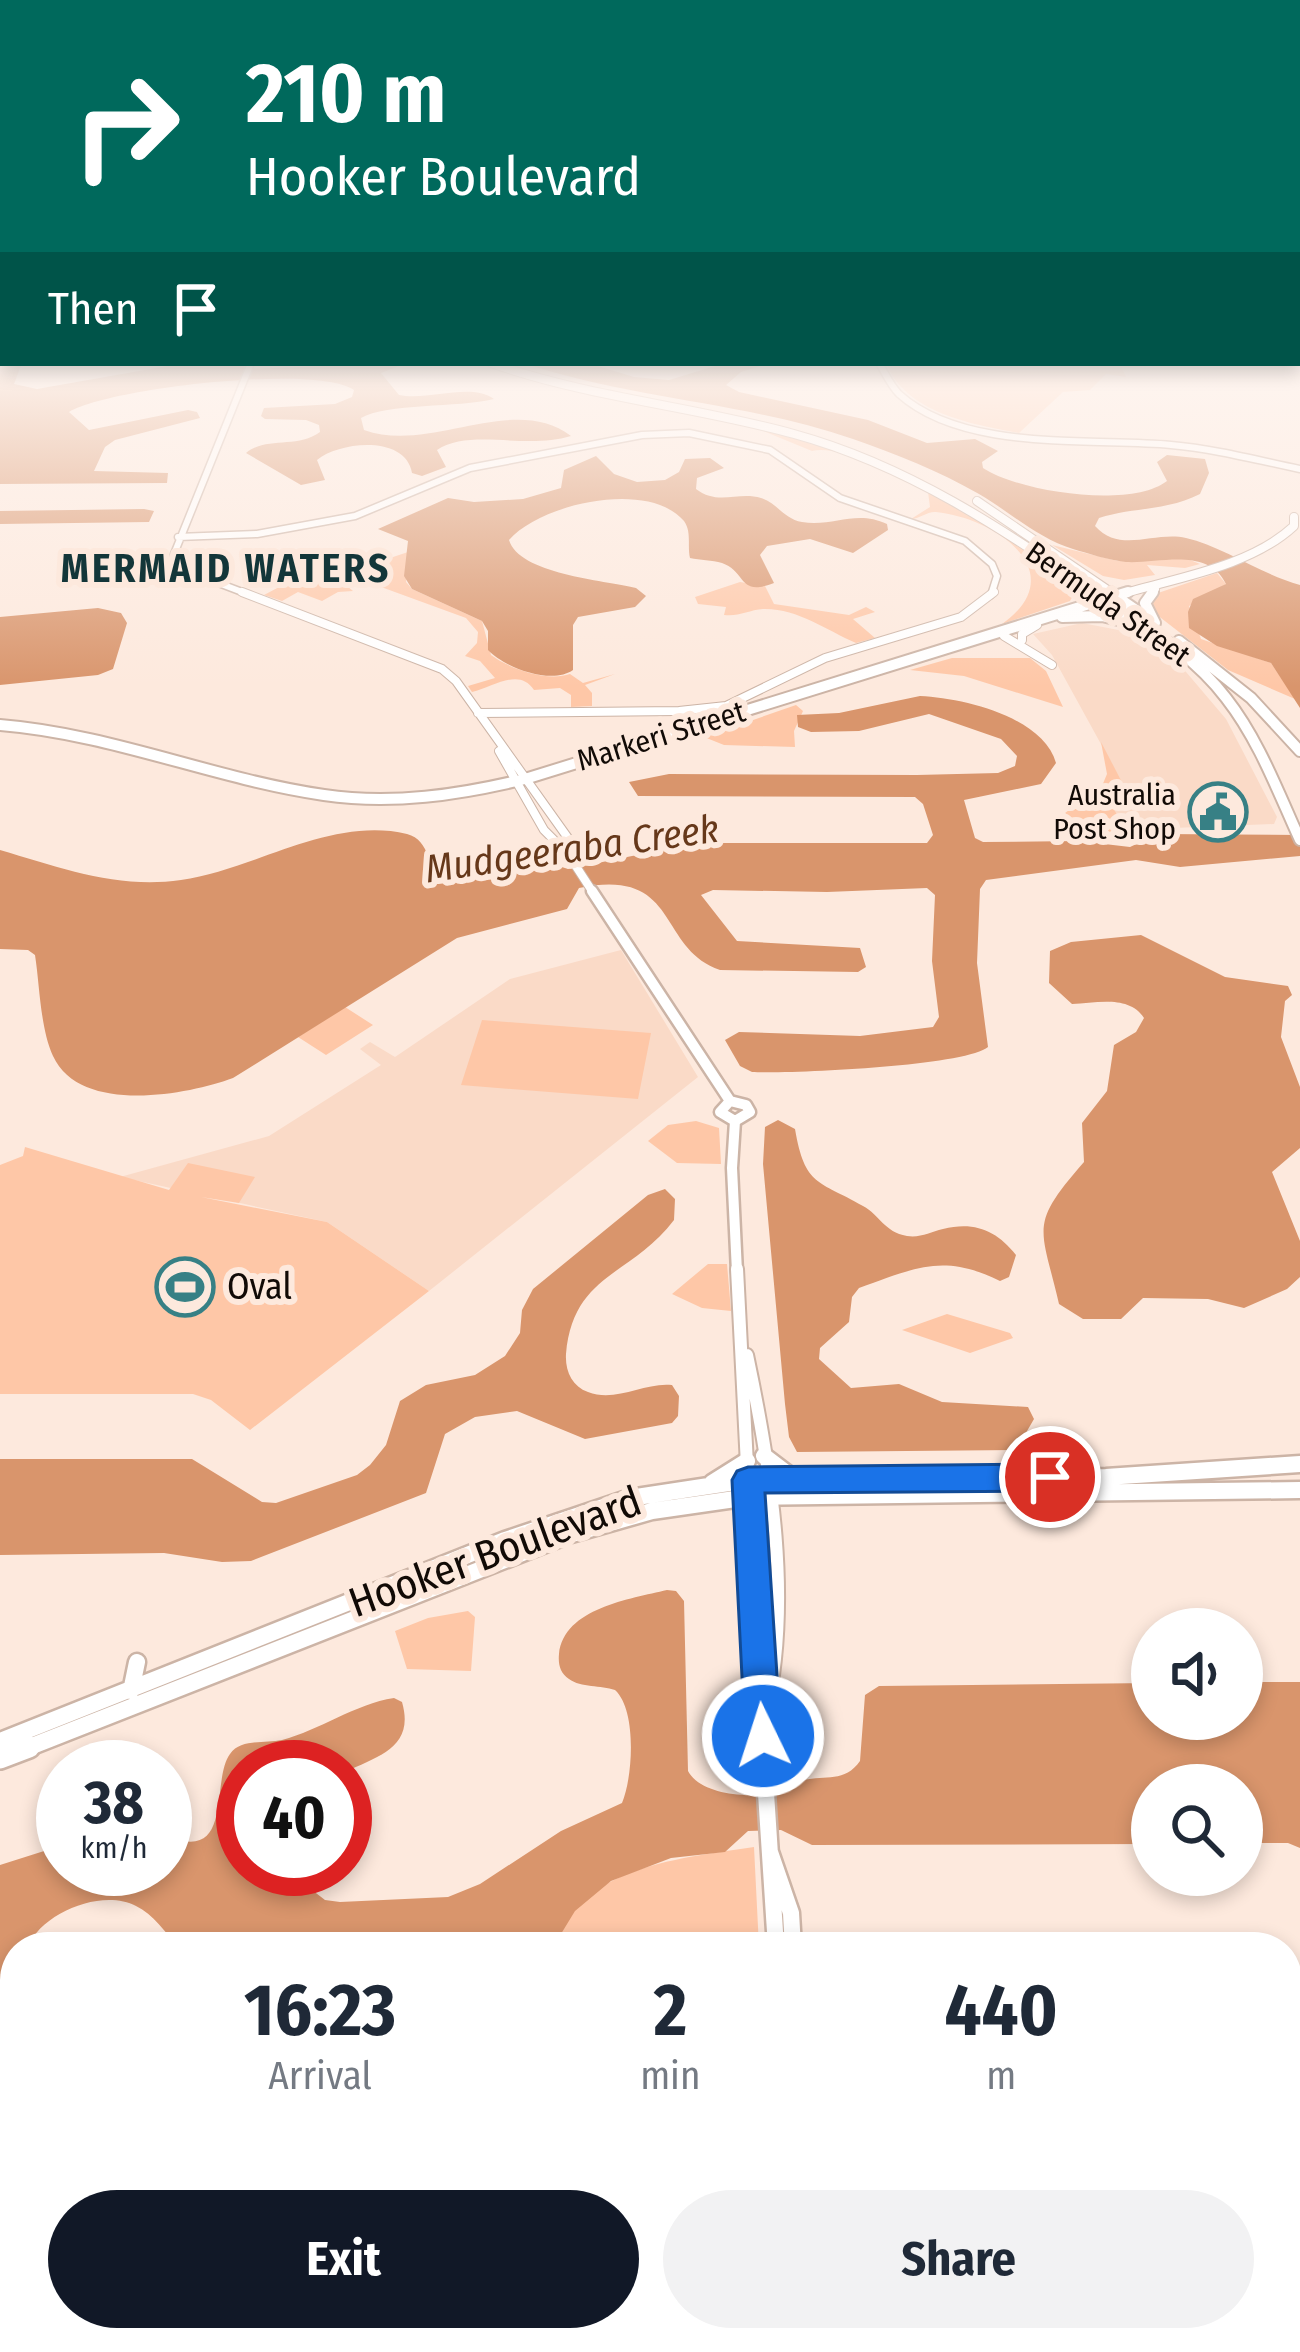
<!DOCTYPE html>
<html lang="en">
<head>
<meta charset="utf-8">
<style>
	:root { --surface:#fff; --page:#f2f2f3; --text:#1f2937; --muted:#747a83; --accent:#111827 }
	body { margin:0; font-family:"Fira Sans Condensed",sans-serif; background:var(--page); color:var(--text); height:100vh; display:flex; flex-direction:column; font-size:45px; white-space:nowrap }
	* { box-sizing:border-box; margin:0 }
	p { font-size:39px; color:var(--muted) }
	.icon { flex:none; width:66px; height:66px; fill:none; stroke:currentColor; stroke-width:2; stroke-linecap:round; stroke-linejoin:round }
	.map { position:relative; flex:1; overflow:hidden }
	.side { position:absolute; left:0px; top:1932px; width:1302px; height:420px; display:flex; flex-direction:column; background:var(--surface); border-radius:48px 48px 0 0; box-shadow:0 6px 18px #0003 }
	.side>* { flex:none }
	.banner { position:absolute; left:0px; top:0px; width:1302px; height:366px; box-shadow:0 6px 18px #0003; background:#00695c; color:#fff; overflow:hidden }
	.buttons { position:absolute; left:1131px; top:1608px; display:grid; gap:24px }
	.buttons a { display:grid; place-items:center; width:132px; height:132px; border-radius:50%; background:var(--surface); box-shadow:0 6px 18px #0003; font-size:60px }
	.speed { position:absolute; left:36px; top:1740px; display:flex; gap:24px; font-size:60px; font-weight:700; text-align:center }
	.speed>* { display:grid; place-content:center; width:156px; height:156px; border-radius:50%; background:var(--surface); box-shadow:0 6px 18px #0003; line-height:1 }
	.speed small { font-size:30px; font-weight:400 }
	.speed .limit { border:18px solid #d22; background:#fff; color:#111 }
	.pin { position:absolute; display:grid; place-items:center; width:102px; height:102px; color:#fff; margin:-51px; border:6px solid #fff; border-radius:50%; box-shadow:0 3px 12px #0007 }
	.me { position:absolute; width:132px; margin:-66px; rotate:356deg; stroke-linejoin:round; filter:drop-shadow(0 0 9px #0008) }
	.turn { display:flex; align-items:center; gap:42px; height:252px; padding:0 48px; font-size:54px }
	.turn .icon { width:156px; height:156px; stroke-width:2.5 }
	.turn b { display:block; font-size:84px; line-height:102px }
	.then { display:flex; align-items:center; height:114px; padding:0 48px; background:#0003; gap:24px; font-size:45px }
	.eta { display:flex; justify-content:space-evenly; align-items:center; height:204px; text-align:center }
	.eta b { font-size:72px; font-weight:700; line-height:84px }
	.action { display:flex; gap:24px; margin-top:auto; padding:24px 48px }
	.action a { flex:1; height:138px; border-radius:72px; background:var(--accent); color:#fff; font-size:48px; font-weight:700; line-height:138px; text-align:center }
	.action a+a { background:var(--page); color:var(--text) }
	.map>svg:first-child { display:block }
</style>
</head>
<body>
<div class="map">
<svg width="1300" height="2352" viewBox="0 0 1300 2352">
	<rect width="100%" height="100%" fill="#fde9dd"/>
	<path fill="#fadac7" d="M1082,623L1134,633L1181,666L1226,719L1277,817L1274,824L1124,830L1113,809L1135,806L1052,655L1033,634Z
		M621,950L698,1077L429,1291L327,1222L120,1177L269,1136L381,1065L360,1049L370,1042L395,1057L510,979Z"/>
	<path fill="#fec7a7" d="M886,363H1164L1168,365L1122,368L1126,377L1106,374L1090,390L1063,392L1019,433C971,424 906,413 886,363Z
		M746,424C866,451 976,506 1069,585L1075,592L1070,601L1002,624C1074,573 996,518 936,512C928,511 919,519 911,519L930,507L928,492C901,478 841,444 812,451Z
		M1052,545L1118,561L1183,557L1200,564L1185,568L1147,565L1155,575L1124,580L1103,576Z
		M350,552L357,553L350,563L369,565L408,552L406,582L412,589L482,621L491,655C510,669 547,682 570,674L583,683L615,674L585,685L592,693V706L571,707V695L560,688L534,690C519,667 494,687 472,692L468,686L495,678L480,661L465,656L477,643L478,632L466,618L362,580L347,586L353,591L338,592L322,601L298,592L282,601L264,595L281,586V571L274,570L279,565L290,567L305,559L343,563Z
		M1217,573L1226,584L1189,606L1201,639L1271,663L1295,699L1228,670L1152,611L1149,601L1158,593Z
		M740,582L765,586L774,604L849,615L866,607L875,612L853,619L875,638L856,643C826,630 797,608 763,609C749,610 738,617 724,615L726,607L698,604L695,597Z
		M952,658H1030L1046,671L1063,707L964,676L910,670Z
		M796,705L803,711L794,731L795,747L724,745L704,737Z
		M1101,742L1135,807L1114,809L1124,829L1141,834L1111,842L1080,840L1072,818L1065,813L1102,786L1107,774Z
		M345,1007L373,1025L326,1055L298,1037Z
		M482,1020L651,1033L638,1099L461,1085Z
		M696,1121L719,1128L721,1164L677,1163L648,1141L668,1125Z
		M25,1147L169,1190L188,1163L255,1177L239,1203L201,1197L327,1222L429,1291L250,1430L211,1400L193,1394H0V1165L23,1156Z
		M708,1264H727L731,1311L702,1308L672,1294Z
		M947,1314L1010,1333L1013,1338L970,1353L902,1330Z
		M468,1611L475,1617L471,1671L407,1669L395,1631L428,1618Z
		M754,1847L759,1947H553C579,1865 684,1858 754,1847Z"/>
	<path fill="#d9956c" d="M0,358L3,363H22L14,384L37,389L173,365L243,363L245,369L407,363L381,373L399,395C429,401 470,382 494,399C458,408 386,403 361,418L364,430C431,454 513,392 571,436C526,450 470,428 437,450L446,467L422,476L412,473C406,435 340,441 317,460L325,480L301,485L246,453C266,436 297,449 320,432L319,425L306,420L265,419L261,416L264,408L335,404L352,397L354,390C317,364 109,388 69,412L89,430L188,410L197,412L200,418L115,440L105,447L94,471L168,473L167,483L0,484Z
		M523,363H588L634,377L669,380L725,363H771L741,372L726,385L739,392L868,420L927,443L975,439L998,451L982,462L983,468C1019,492 1131,509 1167,481L1157,462L1167,455L1205,459L1209,473L1200,494C1167,511 1133,507 1099,518L1095,526C1120,554 1154,531 1186,538C1222,546 1260,574 1300,585V708L1271,663L1217,646L1189,628L1188,612L1193,599L1226,584C1208,546 1158,564 1126,562C1108,560 1090,554 1073,549C1037,538 1010,512 979,494C939,471 896,454 853,439C746,402 631,399 523,363Z
		M596,456L614,474L637,482L665,480L679,472L685,459L710,458L724,468L697,478L696,489C718,506 738,491 761,498C777,503 784,519 802,522C834,527 856,509 887,524L888,530L853,553L810,539L767,546L760,555L774,583C738,597 747,572 722,563C712,560 700,560 690,558C687,546 692,532 684,521C648,479 540,504 509,540C519,574 603,580 636,588L646,596L635,607L578,617L573,625V670C552,685 505,668 488,650V631L482,621L412,589L404,576L408,541L378,529L448,498L474,502L523,499L561,488L564,470Z
		M144,509L154,511L149,522L0,524V511Z
		M98,608L121,613L127,623L113,669L98,675L0,685V617Z
		M920,696C964,698 1043,717 1056,763L1041,784L964,800L975,838L983,842L1079,841L1130,847L1158,834L1300,835V856L1180,867L1136,860L986,880L980,889L977,963L988,1047C966,1066 790,1074 752,1072L740,1066L725,1040L739,1032L860,1036L933,1027L939,1017L932,961L935,895L927,888L827,892L713,890L701,895L737,941L860,948L866,967L858,972L720,970C656,948 681,867 579,888L567,909L457,938L233,1078C187,1095 80,1115 53,1056C40,1027 40,987 35,955L28,950L0,949V850C61,868 117,889 181,880C254,870 330,816 407,834C431,840 426,870 448,879L540,860L568,869L696,843H927L933,835L923,804L915,797L638,796L629,782L669,774L917,775L998,773L1015,766L1017,756L1001,739L929,714L859,731L811,732L798,727L797,715L839,713Z
		M1141,935L1225,977L1288,986L1292,995L1285,1001L1281,1037L1300,1087V1148L1272,1172L1300,1241V1277L1287,1289L1244,1308L1208,1299L1143,1298L1121,1319H1083L1059,1304C1041,1226 1028,1226 1084,1162L1082,1123L1107,1091L1114,1045L1136,1032L1144,1018C1129,995 1097,1003 1072,1004L1049,983L1050,951L1071,942Z
		M778,1120L795,1129C805,1187 818,1180 863,1206C880,1215 884,1232 907,1236C921,1238 930,1232 943,1229C975,1221 997,1231 1016,1255L1009,1277L1000,1281C943,1253 915,1268 859,1288L852,1297L849,1322L820,1348L819,1359L851,1388L899,1384L942,1402L1028,1407L1034,1419L1016,1450L797,1452L789,1437L785,1404L763,1164L765,1127Z
		M665,1189L675,1199L674,1220C632,1276 573,1273 566,1354C565,1371 572,1386 588,1392C616,1403 644,1382 672,1385L679,1396L678,1416L672,1423L585,1439L517,1411L475,1417L445,1434L426,1493L251,1561L222,1562L164,1553L0,1555V1459H192L262,1502L276,1503L357,1475L370,1465L386,1445L400,1401L426,1385L475,1375L505,1356L520,1333L522,1310L533,1289L648,1195Z
		M667,1590L676,1591L684,1601L688,1771C702,1797 759,1800 784,1789C798,1783 785,1785 800,1781C823,1774 844,1784 860,1761L865,1695L879,1686L1152,1683V1719H1242V1682H1300V1848L1288,1843H1242V1785H1152V1844L812,1845L781,1830L748,1831L725,1852L671,1858L611,1881L575,1911L553,1947H178C166,1933 153,1914 136,1906C102,1888 41,1913 28,1947H15V2004L0,2069V1865L63,1845V1869H165V1835C235,1866 210,1781 230,1754C241,1738 265,1744 282,1740C320,1730 355,1704 394,1698L402,1702C415,1747 379,1756 345,1772V1767H243V1869H309L312,1890L325,1900L340,1902L448,1897L480,1884L561,1831L622,1803C633,1777 637,1710 615,1690C601,1685 581,1688 569,1679C560,1673 558,1664 559,1654C564,1608 630,1599 667,1590Z
		M1287,2267H1300V2352H916L909,2337H1287Z
		M416,2337H521V2352H414Z"/>
	<g fill="none" stroke-linecap="round" stroke-linejoin="round">
		<g stroke="#ccb4a6" stroke-width="9">
			<path id="minor-far4" d="M879,363C885,373 891,386 899,394C963,452 1091,438 1171,445C1215,449 1257,460 1300,469
				M178,537L257,534L355,516L470,468L642,435L689,433L770,450L840,498L965,541L992,564L997,576L991,595
				M172,559L251,363
				M166,563L250,595"/>
		</g>
		<g stroke="#ccb4a6" stroke-width="10">
			<path id="minor-far3" d="M242,592L442,669L456,681L568,838V854
				M1004,636L1052,665
				M1022,640V634L1037,625
				M478,713L679,711L726,706L825,658L961,617L994,592
				M499,751L544,830L568,854L594,894"/>
		</g>
		<g stroke="#ccb4a6" stroke-width="15">
			<path id="minor-far2" d="M592,891L730,1101
				M730,1101L746,1105L750,1112L735,1121
				M730,1101L720,1112L735,1121
				M735,1121L732,1168L737,1272"/>
		</g>
		<g stroke="#ccb4a6" stroke-width="16">
			<path id="minor-far1" d="M737,1269L747,1465
				M747,1355C771,1469 793,1603 765,1717
				M749,1496L763,1750"/>
		</g>
		<g stroke="#ccb4a6" stroke-width="21">
			<path id="minor" d="M763,1747L776,1947
				M770,1852L791,1913L793,1947
				M798,2337L799,2352
				M819,2337L820,2352"/>
		</g>
		<g stroke="#ccb4a6" stroke-width="10">
			<path id="major-far3" d="M491,363C590,398 693,406 794,434C907,465 1003,529 1099,595
				M977,501L1115,595
				M1118,595C1175,578 1250,567 1294,526V517
				M1150,595L1155,589"/>
		</g>
		<g stroke="#ccb4a6" stroke-width="14">
			<path id="major-far2" d="M1095,592C1141,624 1192,653 1226,698C1259,740 1278,792 1300,840
				M1110,592L1142,614
				M1153,592L1145,603L1155,623
				M1062,617L1102,616L1131,623
				M1179,641L1251,698L1300,751
				M0,725C112,734 214,779 324,795C392,805 459,795 525,779L1128,592"/>
		</g>
		<g stroke="#ccb4a6" stroke-width="21">
			<path id="major-far1" d="M764,1456L793,1478
				M712,1483L747,1461
				M131,1691L137,1662
				M0,1741L505,1540L630,1498L748,1480L1106,1477L1300,1464
				M22,1750L568,1535L652,1511L749,1497L1300,1490"/>
		</g>
		<g stroke="#ccb4a6" stroke-width="26">
			<path id="major" d="M0,1758L29,1747"/>
		</g>
		<use href="#minor-far4" stroke="#fff" stroke-width="6"/>
		<use href="#minor-far3" stroke="#fff" stroke-width="8"/>
		<use href="#minor-far2" stroke="#fff" stroke-width="10"/>
		<use href="#minor-far1" stroke="#fff" stroke-width="12"/>
		<use href="#minor" stroke="#fff" stroke-width="16"/>
		<use href="#major-far3" stroke="#fff" stroke-width="8"/>
		<use href="#major-far2" stroke="#fff" stroke-width="10"/>
		<use href="#major-far1" stroke="#fff" stroke-width="16"/>
		<use href="#major" stroke="#fff" stroke-width="21"/>
	</g>
	<linearGradient id="sky" x2="0" y2="1"><stop stop-color="#a2a8b6"/><stop offset="0.52" stop-color="#fef5f0"/><stop offset="1" stop-color="#fef5f0" stop-opacity="0"/></linearGradient>
	<rect width="1300" height="687" fill="url(#sky)"/>
	<path fill="#1a73e8" stroke="#114b97" stroke-width="3" d="M1050,1464L1062,1468L1066,1477L1062,1487L1050,1491L765,1493L781,1736L776,1748L763,1752L750,1748L745,1736L732,1480L737,1471L748,1467Z"/>
	<defs>
		<g id="civic-ring" transform="scale(3)"><circle r="9.5" fill="#fde9dd" stroke="#378085" stroke-width="1.5"/><path d="M-.6-6.5H3V-4.5H.6V-3L4-1V1h2V6H-6V1h2V-1L-.6-3ZM-1.2 2.5V6h2.4V2.5Z" fill="#378085"/></g>
		<g id="stadium-ring" transform="scale(3)"><circle r="9.5" fill="#fde9dd" stroke="#378085" stroke-width="1.5"/><path d="M0-5a6.5 5 0 1 0 0 10a6.5 5 0 1 0 0-10ZM-3.5-1.8h7v3.6h-7Z" fill="#378085"/></g>
	</defs>
	<g fill-rule="evenodd">
		<use href="#civic-ring" x="1218" y="812"/>
		<use href="#stadium-ring" x="185" y="1287"/>
	</g>
	<g text-anchor="middle" dominant-baseline="central" stroke-width="12" stroke-linejoin="round" paint-order="stroke">
		<g font-size="30" fill="#110a06" stroke="#fde9dd">
			<text transform="translate(1108 604) rotate(35)">Bermuda Street</text>
			<text transform="translate(661 736) rotate(-17)">Markeri Street</text>
		</g>
		<g font-size="30" fill="#110a06" stroke="#fde9dd" text-anchor="end">
			<text x="1176" y="795">Australia<tspan x="1176" dy="34">Post Shop</tspan></text>
		</g>
		<g font-size="36" fill="#110a06" stroke="#fde9dd" text-anchor="start">
			<text x="227" y="1287">Oval</text>
		</g>
		<g font-size="39" font-weight="bold" letter-spacing="3" fill="#133639" stroke="#fde9dd">
			<text x="226" y="569">MERMAID WATERS</text>
		</g>
		<g font-size="39" font-style="italic" fill="#66381a" stroke="#fde9dd">
			<text transform="translate(572 849) rotate(-8)">Mudgeeraba Creek</text>
		</g>
		<g font-size="42" fill="#110a06" stroke="#fde9dd">
			<text transform="translate(495 1552) rotate(-20)">Hooker Boulevard</text>
		</g>
	</g>
</svg>
<div class="buttons">
<a><svg class="icon" aria-label="sound" viewBox="0 0 24 24"><path d="M4 9h4l5-4v14l-5-4H4zM17 9q2 3 0 6"/></svg></a>
<a><svg class="icon" aria-label="search" viewBox="0 0 24 24"><circle cx="10" cy="10" r="6"/><path d="M15 15l6 6"/></svg></a>
</div>
<div class="speed"><div>38<small>km/h</small></div><div class="limit">40</div></div>
<div class="pin" style="left:1050px;top:1477px;background:#d93025"><svg class="icon" aria-label="arrive" viewBox="0 0 24 24"><path d="M6 21V4h12l-3 4 3 4H6"/></svg></div>
<svg class="me" style="left:763px;top:1736px" viewBox="-20 -20 40 40"><circle r="17" fill="#1a73e8" stroke="#fff" stroke-width="3"/><path d="M0-11L8 9 0 5-8 9z" fill="#fff"/></svg>
<div class="banner">
<div class="turn"><svg class="icon" aria-label="right" viewBox="0 0 24 24"><path d="M7 20v-9h11M14 6l5 5-5 5"/></svg><div><b>210 m</b>Hooker Boulevard</div></div>
<div class="then">Then<svg class="icon" aria-label="arrive" viewBox="0 0 24 24"><path d="M6 21V4h12l-3 4 3 4H6"/></svg></div>
</div>
<section class="side">
<div class="eta">
<div><b>16:23</b><p>Arrival</p></div>
<div><b>2</b><p>min</p></div>
<div><b>440</b><p>m</p></div>
</div>
<div class="action"><a>Exit</a><a>Share</a></div>
</section>
</div>
</body>
</html>
